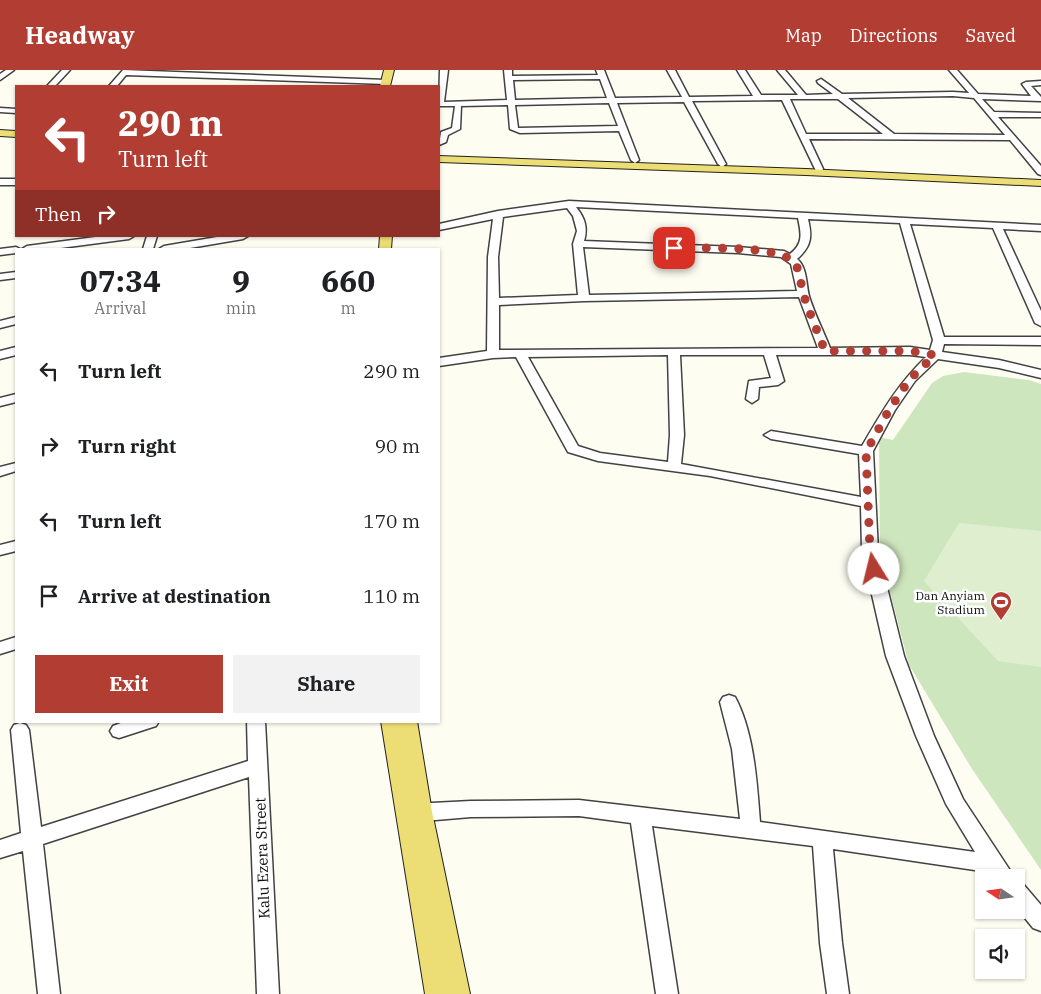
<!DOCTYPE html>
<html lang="en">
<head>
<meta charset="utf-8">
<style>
	:root { --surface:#fff; --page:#f2f2f2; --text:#202124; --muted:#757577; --accent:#b23d33 }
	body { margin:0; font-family:"IBM Plex Serif",serif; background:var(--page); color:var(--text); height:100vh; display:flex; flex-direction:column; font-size:19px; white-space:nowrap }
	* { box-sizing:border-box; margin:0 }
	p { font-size:16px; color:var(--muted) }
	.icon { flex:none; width:28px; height:28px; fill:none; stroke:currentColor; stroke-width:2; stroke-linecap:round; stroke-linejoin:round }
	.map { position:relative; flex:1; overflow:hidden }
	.details { position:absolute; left:15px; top:178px; width:425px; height:475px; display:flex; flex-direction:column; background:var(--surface); border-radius:0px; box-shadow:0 1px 4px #0004 }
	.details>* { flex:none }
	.hud { position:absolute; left:15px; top:15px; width:425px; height:152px; border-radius:0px; box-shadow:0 1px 4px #0004; background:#b23d33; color:#fff; overflow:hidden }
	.needle { width:32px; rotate:283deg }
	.controls { position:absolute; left:975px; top:799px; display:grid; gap:10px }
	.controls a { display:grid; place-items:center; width:50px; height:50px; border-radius:0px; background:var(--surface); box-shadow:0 1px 4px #0004; font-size:25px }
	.pin { position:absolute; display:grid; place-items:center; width:42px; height:42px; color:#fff; margin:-21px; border-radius:10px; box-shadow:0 2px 8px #0006 }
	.me { position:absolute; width:55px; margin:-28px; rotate:351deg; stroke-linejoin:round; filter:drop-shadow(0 0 4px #0008) }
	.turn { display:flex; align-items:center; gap:18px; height:105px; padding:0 20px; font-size:22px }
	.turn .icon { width:65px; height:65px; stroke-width:2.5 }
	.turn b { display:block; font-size:35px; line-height:42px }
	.then { display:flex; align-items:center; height:48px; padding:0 20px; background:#0003; gap:10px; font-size:19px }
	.eta { display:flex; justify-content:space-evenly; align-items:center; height:85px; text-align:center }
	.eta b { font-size:30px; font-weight:700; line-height:35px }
	.button { display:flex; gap:10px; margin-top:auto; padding:10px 20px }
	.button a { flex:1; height:58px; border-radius:0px; background:var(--accent); color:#fff; font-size:20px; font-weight:700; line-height:58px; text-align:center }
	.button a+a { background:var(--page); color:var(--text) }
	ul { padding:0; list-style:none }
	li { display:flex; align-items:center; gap:15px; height:75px; padding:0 20px }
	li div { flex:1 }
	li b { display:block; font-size:19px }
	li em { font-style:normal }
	header { display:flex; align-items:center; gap:30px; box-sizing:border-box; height:70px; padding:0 25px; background:var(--accent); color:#fff }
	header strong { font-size:24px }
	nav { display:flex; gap:28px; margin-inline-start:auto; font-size:18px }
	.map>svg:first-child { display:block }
</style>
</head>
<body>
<header>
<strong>Headway</strong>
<nav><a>Map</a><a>Directions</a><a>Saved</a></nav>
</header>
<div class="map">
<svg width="1041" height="924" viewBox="0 0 1041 924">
	<rect width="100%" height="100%" fill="#fefdf2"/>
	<path fill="#cee6be" d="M964,302L1029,310L1041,314V800L972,699L909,595L880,484L879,367L893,370L932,313L943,306Z"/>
	<path fill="#dfeecf" d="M959,453L1041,461V597L998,591L924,511Z"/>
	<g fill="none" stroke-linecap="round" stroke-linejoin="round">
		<g stroke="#424242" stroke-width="3">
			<path id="minor" d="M6,0H14L0,10V4Z
				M62,0H70L55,16H47Z
				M123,0L386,10L390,12L386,14L126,5L117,16H109Z
				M440,0H448L444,32L507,30L504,0H512V6L598,5L596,0H604L615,28L682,27L667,0H675L689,27L753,26L737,0H745L761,25H798L777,0H785L806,25L833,24L818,13L817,11L821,9L842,24L953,22L969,23L949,0H957L978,24L1031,26L1022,14L1026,12L1041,11V15L1031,16L1041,27V31L982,29L994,42L1041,43V47H998L1041,96V105L1038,104L1010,70L809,69L823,99L822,101H816L782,30L692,31L726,94L722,97L718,94L684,32L617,33L639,90L635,93L631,90L619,61L520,63L510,59L508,35L461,36L460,59L448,65L446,72L439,75L441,62L452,58L455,36H439ZM600,9L607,28L515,30L513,10ZM953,26L974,28L1005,65L894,64L848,28ZM790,29H838L883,64H806ZM609,33L618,56L518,58L515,35Z
				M0,38L16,39V43L0,42Z
				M0,109H16V115H0Z
				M569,131L1041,155V161L1003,159L1041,241V256L1035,253L993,158L910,154L944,267H1041V275L944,274L942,282L999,290L1041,300V308L999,298L938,289L915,311L895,340L873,381L878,481L904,586L934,666L963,729L1015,808H992L988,802L833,779L842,873L849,924H827L820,873L813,776L652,756L678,924H656L631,753L579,746L471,747L412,752L405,749L402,743L405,737L412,734L471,731L579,730L740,749L732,679L720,632L723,627L729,625L735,627C754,662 757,713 760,752L975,782L946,734L916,666L886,586L862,481L861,436L710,406L598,391L568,382L516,287L493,288L439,296V288L487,281L488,187L493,149L439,160V154L498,141ZM576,137L798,148C801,163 804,173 790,184L784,181L738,177L584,171C588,158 585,148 576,137ZM567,138L573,146L577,161L573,174L578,225L499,228L498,187L503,147ZM808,149L900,153L933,270L930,280L910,277L830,278C823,260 814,243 809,226C806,214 807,197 797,189C812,176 812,166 808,149ZM583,177L738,183L781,187L791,194L797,221L589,225ZM799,227L818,278L499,280V235L584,231ZM668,285L670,365L668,392L600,383L578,376L528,287ZM680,285H764L771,308L749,311L746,329L752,333L758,329L759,317L778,315L784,311L776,285H910L926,287C897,315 882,342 862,376L771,361L764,365L771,369L859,384L861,427L681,394L684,365Z
				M103,166H134L129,169L53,179H22L27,176Z
				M147,166H157L153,179H143Z
				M223,166H248L243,169L184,179H159L164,176Z
				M16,177L20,179H16V183L0,185V179Z
				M16,202V208L0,210V204Z
				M16,247V254L0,258V251Z
				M16,277V285L0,289V281Z
				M16,324V332L0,336V328Z
				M16,393V401L0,406V397Z
				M16,471V481L0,485V475Z
				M16,567V579L0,584V572Z
				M126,651H159L156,656L119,668L113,666L110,661L113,656Z
				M247,651H265L279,924H257L249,707L43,774L60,924H38L23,781L0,788V770L21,763L11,660L14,655L20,653L26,655L29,660L41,757L248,691Z
				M1016,811L1023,814L1041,835V861L1033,858L1016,837Z"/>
		</g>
		<g stroke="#202020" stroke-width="2">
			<path id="major" d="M384,0H394L390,16H380Z
				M0,60L16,61V67L0,66Z
				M439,86L806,99L1041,110V116L806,105L439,92Z
				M380,166H392L391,179H379Z
				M381,651H417L432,742L470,924H425Z"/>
		</g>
		<use href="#minor" fill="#fff" fill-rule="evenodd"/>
		<use href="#major" fill="#ecdd74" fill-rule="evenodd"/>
	</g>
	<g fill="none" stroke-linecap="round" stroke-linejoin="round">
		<path stroke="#b23d33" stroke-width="9" stroke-dasharray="0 16.2" d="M674,178C703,179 776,174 796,193L806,233L825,281H910L935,285L910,309L889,340L866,382L870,481L874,499"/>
	</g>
	<defs>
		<g id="stadium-pin" transform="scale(1.125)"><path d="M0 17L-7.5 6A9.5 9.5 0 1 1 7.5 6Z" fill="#b23d33" stroke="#fff"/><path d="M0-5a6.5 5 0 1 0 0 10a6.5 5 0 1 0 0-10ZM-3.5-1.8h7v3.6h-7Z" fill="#fff"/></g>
	</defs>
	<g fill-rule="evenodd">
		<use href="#stadium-pin" x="1001" y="532"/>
	</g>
	<g text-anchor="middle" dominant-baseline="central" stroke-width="5" stroke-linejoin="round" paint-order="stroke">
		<g font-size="12" fill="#0f0f0f" stroke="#fff" text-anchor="end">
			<text x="985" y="525">Dan Anyiam<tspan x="985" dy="14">Stadium</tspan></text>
		</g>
		<g font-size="15" fill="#0f0f0f" stroke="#fff">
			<text transform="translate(262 788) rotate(-92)">Kalu Ezera Street</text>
		</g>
	</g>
</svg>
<div class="controls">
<a><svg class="needle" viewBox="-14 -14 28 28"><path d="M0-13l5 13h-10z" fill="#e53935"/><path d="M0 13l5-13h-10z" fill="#757577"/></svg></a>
<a><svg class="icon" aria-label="sound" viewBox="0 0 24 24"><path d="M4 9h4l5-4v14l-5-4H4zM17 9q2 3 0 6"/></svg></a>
</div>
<div class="pin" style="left:674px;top:178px;background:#d93025"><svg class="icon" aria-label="arrive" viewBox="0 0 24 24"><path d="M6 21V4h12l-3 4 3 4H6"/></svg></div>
<svg class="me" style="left:874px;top:499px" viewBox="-20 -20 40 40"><circle r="19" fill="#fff"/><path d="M0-13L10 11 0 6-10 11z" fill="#b23d33"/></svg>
<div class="hud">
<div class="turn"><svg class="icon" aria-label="left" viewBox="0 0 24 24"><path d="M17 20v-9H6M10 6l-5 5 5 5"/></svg><div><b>290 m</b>Turn left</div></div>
<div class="then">Then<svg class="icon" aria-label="right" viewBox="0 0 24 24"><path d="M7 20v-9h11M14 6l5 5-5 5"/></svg></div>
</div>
<section class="details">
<div class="eta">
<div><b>07:34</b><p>Arrival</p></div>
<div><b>9</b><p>min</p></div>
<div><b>660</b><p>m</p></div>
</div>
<ul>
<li><svg class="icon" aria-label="left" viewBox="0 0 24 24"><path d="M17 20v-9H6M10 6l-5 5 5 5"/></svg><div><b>Turn left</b></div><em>290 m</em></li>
<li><svg class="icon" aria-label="right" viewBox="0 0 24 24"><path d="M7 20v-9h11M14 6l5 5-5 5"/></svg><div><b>Turn right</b></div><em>90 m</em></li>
<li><svg class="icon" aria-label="left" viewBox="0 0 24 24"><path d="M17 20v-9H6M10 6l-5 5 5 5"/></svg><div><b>Turn left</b></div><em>170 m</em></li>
<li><svg class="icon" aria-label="arrive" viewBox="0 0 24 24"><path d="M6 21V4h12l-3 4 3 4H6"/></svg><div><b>Arrive at destination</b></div><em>110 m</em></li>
</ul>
<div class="button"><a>Exit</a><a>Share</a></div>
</section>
</div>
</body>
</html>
